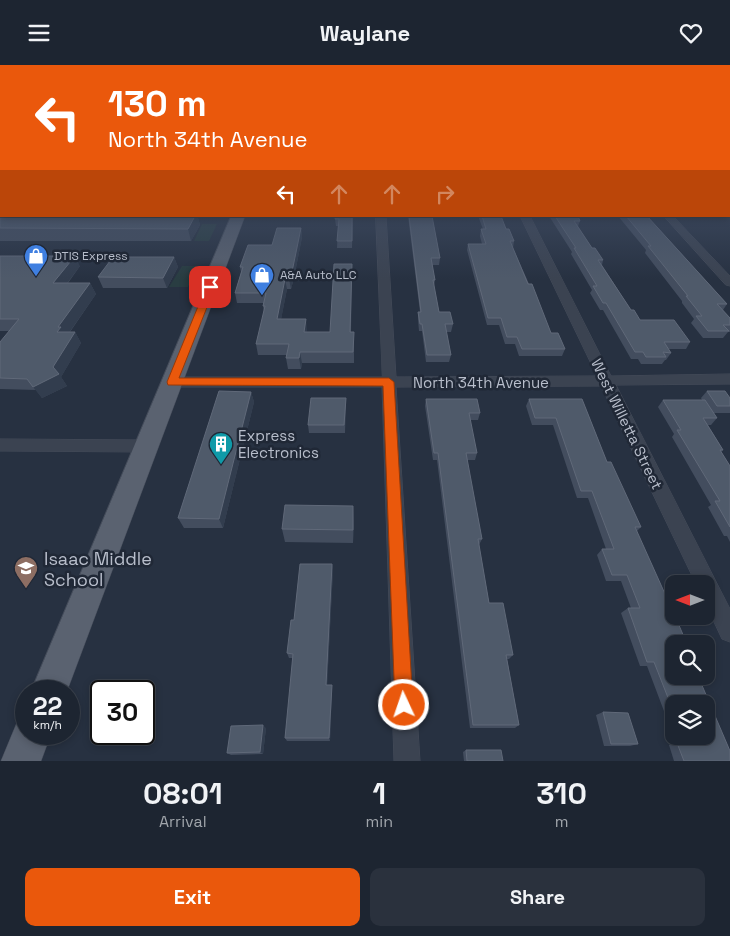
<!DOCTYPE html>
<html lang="en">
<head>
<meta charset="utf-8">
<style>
	:root { --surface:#1d2531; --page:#2a313d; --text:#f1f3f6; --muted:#a0a5ab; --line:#3b424d; --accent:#ea580c }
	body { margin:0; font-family:"Space Grotesk",sans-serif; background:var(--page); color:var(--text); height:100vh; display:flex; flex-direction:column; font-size:19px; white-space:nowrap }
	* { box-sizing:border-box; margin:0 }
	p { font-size:16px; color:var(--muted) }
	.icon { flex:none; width:28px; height:28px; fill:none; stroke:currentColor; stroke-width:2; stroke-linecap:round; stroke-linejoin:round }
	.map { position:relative; height:696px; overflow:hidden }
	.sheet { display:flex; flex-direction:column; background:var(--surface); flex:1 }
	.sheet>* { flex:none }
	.guide { position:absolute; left:0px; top:0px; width:730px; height:152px; box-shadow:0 2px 8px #0003,0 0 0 1px var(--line); background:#ea580c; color:#fff; overflow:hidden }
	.needle { width:32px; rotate:270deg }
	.fabs { position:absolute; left:665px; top:510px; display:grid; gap:10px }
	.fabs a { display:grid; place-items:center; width:50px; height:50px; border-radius:10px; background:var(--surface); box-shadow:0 2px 8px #0003,0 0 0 1px var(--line); font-size:25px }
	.speed { position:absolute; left:15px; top:615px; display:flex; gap:10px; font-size:25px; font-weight:700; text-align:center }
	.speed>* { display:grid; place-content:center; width:65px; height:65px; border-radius:50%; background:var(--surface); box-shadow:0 2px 8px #0003,0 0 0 1px var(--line); line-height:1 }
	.speed small { font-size:12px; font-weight:400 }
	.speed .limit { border:2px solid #111; border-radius:8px; background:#fff; color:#111 }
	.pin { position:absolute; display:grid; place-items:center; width:42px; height:42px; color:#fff; margin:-21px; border-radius:10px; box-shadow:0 2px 8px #0006 }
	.me { position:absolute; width:55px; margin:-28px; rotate:357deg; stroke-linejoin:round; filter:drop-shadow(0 0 4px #0008) }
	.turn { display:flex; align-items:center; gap:18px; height:105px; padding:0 25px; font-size:22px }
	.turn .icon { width:65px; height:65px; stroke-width:2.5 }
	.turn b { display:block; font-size:35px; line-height:42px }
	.lanes { display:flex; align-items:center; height:48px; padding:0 25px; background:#0003; justify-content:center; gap:25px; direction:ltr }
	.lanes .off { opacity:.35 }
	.eta { display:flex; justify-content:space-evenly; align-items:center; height:85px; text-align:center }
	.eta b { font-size:30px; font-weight:800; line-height:35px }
	.primary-button { display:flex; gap:10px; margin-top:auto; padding:10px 25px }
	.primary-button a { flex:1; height:58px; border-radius:10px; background:var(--accent); color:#fff; font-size:20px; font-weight:800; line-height:58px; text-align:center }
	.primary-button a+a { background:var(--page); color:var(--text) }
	header { display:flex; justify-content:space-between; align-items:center; height:65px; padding:0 25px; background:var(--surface); font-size:22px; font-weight:800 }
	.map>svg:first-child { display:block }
</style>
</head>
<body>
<header><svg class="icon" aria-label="menu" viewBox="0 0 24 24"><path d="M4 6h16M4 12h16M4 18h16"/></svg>Waylane<svg class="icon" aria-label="heart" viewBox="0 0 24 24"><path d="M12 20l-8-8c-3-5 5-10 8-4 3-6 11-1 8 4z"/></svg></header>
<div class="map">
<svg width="730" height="696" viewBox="0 0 730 696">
	<rect width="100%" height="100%" fill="#273141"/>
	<path fill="#293d42" d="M202,159H217L209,176H194Z
		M182,201H198L188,222H169Z"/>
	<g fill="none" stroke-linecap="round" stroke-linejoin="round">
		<g stroke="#454c5a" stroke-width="1">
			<path id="minor" d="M376,151H386L396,312L597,311L520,151H530L611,311L730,309V319L616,320L730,544V577L722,574L706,540V519H696L601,321L396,322L420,696H394L382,322H172L167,320L165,317L167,314L172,312H382Z
				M664,151H673L730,211V221L726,220Z
				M0,374L147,375L153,377L155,381L153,385L147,387L0,386Z"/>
		</g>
		<g stroke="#454c5a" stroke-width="1">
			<path id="primary" d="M231,151H245L67,626H31Z
				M26,652V669H51L41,696H1L18,655Z"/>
		</g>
		<g stroke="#464e5b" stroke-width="1">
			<path id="motorway" d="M729,117L730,118V129L729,128Z
				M729,139H730V151H729Z"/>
		</g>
		<use href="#minor" fill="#3b4351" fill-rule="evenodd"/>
		<use href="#primary" fill="#5a6270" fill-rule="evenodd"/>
		<use href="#motorway" fill="#766c59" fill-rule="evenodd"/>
	</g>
	<path fill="#434d5e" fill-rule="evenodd" d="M0,147L198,153L200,160L191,176H0Z
		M353,151L352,183H337L338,161H336L335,154Z
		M408,151H432L440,193L439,200H432L435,215L434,221L439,247L453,259L451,267H446L451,290L449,297H426L422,266H419L418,255V247H420Z
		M478,151H501L506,164L514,176L513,183L551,268L565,284L562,291H519L515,279H505L499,260H487L467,185L468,179H482L480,171L481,164H483Z
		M549,151H578L580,156L578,161L592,183L603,195L602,200L631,245L640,255L690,277L686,284H669L671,288L666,295H665L662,299H641L638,294H631L603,245H600L590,228L592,225L571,189L572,187Z
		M618,151H647L727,239L723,245L730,253V267H728L723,273H703L691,258L694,254L682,238V236L645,188L646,185Z
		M301,163L302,172L294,213L291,224H287L281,254H306V267H330L352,199L351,267L354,278V298H302L301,304H288L286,293L287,290H258L256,279L264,247L263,241L264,238H237L235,228L241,207L240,202L272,180Z
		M0,191L80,201L68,218H90L96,229L70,267H75L81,278L61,312L67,321L42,333L36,325L0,324V277L10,266H0Z
		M174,192L178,202L167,223H103L98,212Z
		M707,326L730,333V348H714L717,353L711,360H708L723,385L721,387L730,401V477L727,471H724L708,442L711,440L672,372L674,369L658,342L663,335H702L701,333Z
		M251,327L254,337L223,463H184L178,453Z
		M346,333L345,368H309L308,360Z
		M426,334L480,348L478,355H470L477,388L475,395H467L482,474L479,480L489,538L513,590L509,594H507L519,660L515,663H470L437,395H433L425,341Z
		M529,334H582L607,397L641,462L637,466L674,579L730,696H674L669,680L676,678L647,601H640L621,548L628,543H631L621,516H606L597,490L602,484H606L588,433H577L553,360H532L526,341ZM674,639L706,671H674Z
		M354,455L353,478L285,477L282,464Z
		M332,499L333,505L327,620L332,623L330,676H287L285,673L293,593H289L287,588L294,555Z
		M603,647L638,679L630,681H604L596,650Z
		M266,663L263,689L231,690L227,688Z
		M466,685L503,696H464L463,687Z"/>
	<path fill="#323d4e" d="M192,151H199L198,153L200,160L191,176L188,164Z
		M301,163L302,172L294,213L291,224L289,214Z
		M75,191L80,201L59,229L53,218Z
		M174,192L178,202L167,223L163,213Z
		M285,214L287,224L279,265L277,254Z
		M90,218L96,229L66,272L57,267L58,262Z
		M306,254L307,265L305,278L304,267Z
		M75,267L81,278L61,312L67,321L42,333L33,322Z
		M300,287L302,298L301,304L299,293Z
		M251,327L254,337L223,463L219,454Z
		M353,441L354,455L353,478Z
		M332,499L333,505L327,623L326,620Z
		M332,620V623L330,676L329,673Z
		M263,660L266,663L263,689L260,687Z"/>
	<path fill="#4f5a6a" stroke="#606979" d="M0,147H1V151H195L188,164L0,163Z
		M336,151H352V176H337L339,154H335Z
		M409,151H432L440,193H431L435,215H433L439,247H450L453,259H445L451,290H427L422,259H420L418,247H421Z
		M482,151H501L506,164H509L514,176H510L528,219H532L551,268H558L565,284H522L517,272H507L501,253H488L468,179H486L481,164H486Z
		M555,151H578L580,156H574L592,183H595L603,195H598L631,245H634L640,255H674L690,277H664L671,288L663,287L666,292H646L643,287H635L606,238H603L593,221H597L574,183H576Z
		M626,151H647L727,239H717L730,253V260H723L729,266H708L696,251H702L686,231H688L648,181H651Z
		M277,163H301L293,202L289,214H285L277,254H306L304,267H330L334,199H352L350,267H354L353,287H300L299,293H286L289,279H256L265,241H263L266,228H235L243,202H240L248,180H272Z
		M0,191H75L53,218H90L58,262H61L57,267H75L53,302L59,309L33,322L27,314L0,313V277L19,254H0Z
		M113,192H174L163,213L98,212Z
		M219,326L251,327L219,454L178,453Z
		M707,326H725L730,333V341H717Z
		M311,333H346L344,360H308Z
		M426,334H477L480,348H469L477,388H466L482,474H478L489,538H503L513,590H506L519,660H473L438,388H434Z
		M529,334H582L607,397H611L641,462H635L674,549V551H675L687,579H674V611H698L730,686V696H684L677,678H685L683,671H706V639H674V648L654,597H647L628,543H640L627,510H612L602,484H614L592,426H581L556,353H535Z
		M663,335H705L717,353H703L723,385H720L730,401V462L715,436H720L677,365H681Z
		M285,440L353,441V465L282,464Z
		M300,499H332L326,620H332L329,673H285L293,589L287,588L291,555H294Z
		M603,647L628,648L638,679H611Z
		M263,660L260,687L227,688L231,661Z
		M466,685H501L503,696H467Z"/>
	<linearGradient id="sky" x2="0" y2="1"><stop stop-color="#151b24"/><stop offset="0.55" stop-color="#414e65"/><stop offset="1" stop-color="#414e65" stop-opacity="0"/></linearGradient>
	<rect width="730" height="214" fill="url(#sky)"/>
	<path fill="#ea580c" stroke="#983908" d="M210,219L215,222L179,313H389L394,317L413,640L411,646L404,649L398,646L395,640L383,321L168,320L167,317L206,222Z"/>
	<defs>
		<g id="shop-pin" transform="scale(1.25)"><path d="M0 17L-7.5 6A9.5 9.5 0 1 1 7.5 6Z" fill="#3f7fe0" stroke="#202836"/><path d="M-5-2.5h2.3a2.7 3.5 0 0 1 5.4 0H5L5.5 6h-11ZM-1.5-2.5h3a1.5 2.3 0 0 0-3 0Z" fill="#fff"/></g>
		<g id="building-pin" transform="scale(1.25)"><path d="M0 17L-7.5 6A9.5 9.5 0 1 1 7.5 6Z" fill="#0f9aa8" stroke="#202836"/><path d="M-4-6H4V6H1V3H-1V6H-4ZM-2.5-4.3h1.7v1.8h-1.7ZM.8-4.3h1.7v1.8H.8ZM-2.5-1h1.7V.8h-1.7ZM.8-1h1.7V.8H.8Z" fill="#fff"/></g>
		<g id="school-pin" transform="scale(1.25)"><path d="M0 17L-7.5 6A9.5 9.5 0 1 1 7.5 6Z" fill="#8d6e63" stroke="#202836"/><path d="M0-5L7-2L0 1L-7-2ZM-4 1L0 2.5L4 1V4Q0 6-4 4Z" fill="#fff"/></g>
	</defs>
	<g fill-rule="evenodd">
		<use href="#shop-pin" x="36" y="191"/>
		<use href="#shop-pin" x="262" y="210"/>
		<use href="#building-pin" x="221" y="379"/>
		<use href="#school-pin" x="26" y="503"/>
	</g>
	<g text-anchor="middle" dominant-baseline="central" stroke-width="5" stroke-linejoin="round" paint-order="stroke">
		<g font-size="12" fill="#b8becb" stroke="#202836" text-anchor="start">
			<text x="54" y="191">DTIS Express</text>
			<text x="280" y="210">A&amp;A Auto LLC</text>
		</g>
		<g font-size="15" fill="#b8becb" stroke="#202836">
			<text x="481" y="317">North 34th Avenue</text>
			<text transform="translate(627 359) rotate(64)">West Willetta Street</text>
		</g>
		<g font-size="15" fill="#b8becb" stroke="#202836" text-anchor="start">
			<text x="238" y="370">Express<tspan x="238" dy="17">Electronics</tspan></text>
		</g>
		<g font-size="18" fill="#b8becb" stroke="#202836" text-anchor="start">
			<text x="44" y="493">Isaac Middle<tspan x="44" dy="21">School</tspan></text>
		</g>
	</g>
</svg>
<div class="fabs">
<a><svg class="needle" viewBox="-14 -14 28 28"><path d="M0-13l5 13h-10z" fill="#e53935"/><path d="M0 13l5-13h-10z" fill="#a0a5ab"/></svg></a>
<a><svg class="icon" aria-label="search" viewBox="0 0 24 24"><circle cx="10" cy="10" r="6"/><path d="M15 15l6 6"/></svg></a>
<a><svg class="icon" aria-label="layers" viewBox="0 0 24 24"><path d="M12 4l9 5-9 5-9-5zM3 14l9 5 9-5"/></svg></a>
</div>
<div class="speed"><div>22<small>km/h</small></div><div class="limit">30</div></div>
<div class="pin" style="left:210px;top:222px;background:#d93025"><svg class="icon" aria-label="arrive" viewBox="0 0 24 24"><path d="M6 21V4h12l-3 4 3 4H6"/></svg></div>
<svg class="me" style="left:404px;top:640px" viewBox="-20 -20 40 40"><circle r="17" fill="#ea580c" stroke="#fff" stroke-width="3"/><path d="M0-11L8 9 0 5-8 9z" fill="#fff"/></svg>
<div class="guide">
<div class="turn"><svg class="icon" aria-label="left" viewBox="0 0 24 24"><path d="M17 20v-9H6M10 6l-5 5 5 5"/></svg><div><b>130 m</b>North 34th Avenue</div></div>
<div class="lanes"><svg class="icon" aria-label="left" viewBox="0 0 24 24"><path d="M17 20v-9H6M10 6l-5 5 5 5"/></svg><svg class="icon off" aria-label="ahead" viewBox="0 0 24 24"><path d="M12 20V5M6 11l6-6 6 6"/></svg><svg class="icon off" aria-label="ahead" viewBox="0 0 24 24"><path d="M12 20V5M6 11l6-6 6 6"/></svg><svg class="icon off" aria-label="right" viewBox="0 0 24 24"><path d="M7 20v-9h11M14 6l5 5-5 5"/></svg></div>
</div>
</div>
<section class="sheet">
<div class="eta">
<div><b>08:01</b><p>Arrival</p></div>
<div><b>1</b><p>min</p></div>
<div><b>310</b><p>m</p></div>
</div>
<div class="primary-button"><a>Exit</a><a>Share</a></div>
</section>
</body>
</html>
